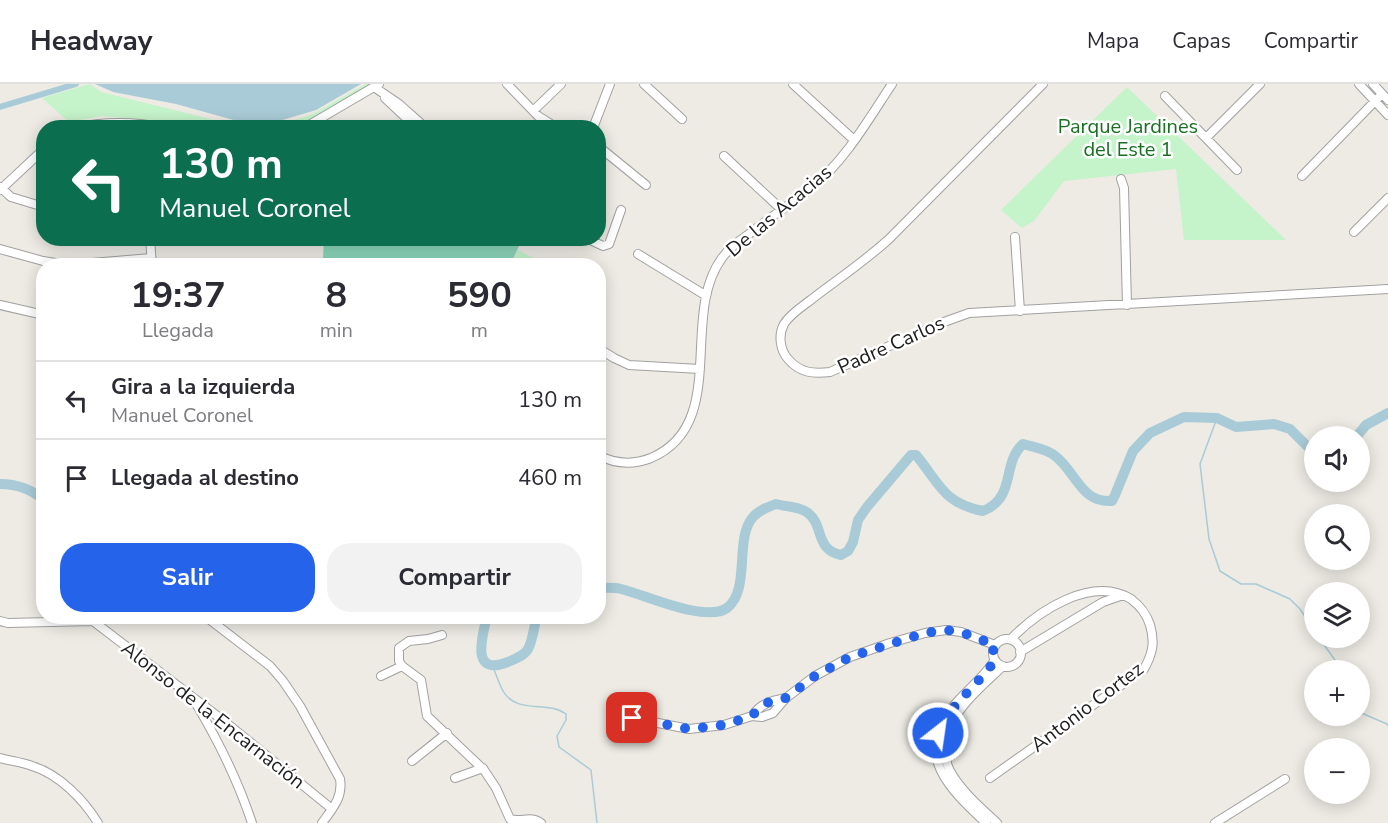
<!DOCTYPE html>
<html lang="es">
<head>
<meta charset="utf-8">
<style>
	:root { --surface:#fff; --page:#f2f2f3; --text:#2b2b33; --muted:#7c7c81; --line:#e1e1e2; --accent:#2563eb }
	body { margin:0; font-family:"Nunito Sans",sans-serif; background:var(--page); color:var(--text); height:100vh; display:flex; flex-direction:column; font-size:22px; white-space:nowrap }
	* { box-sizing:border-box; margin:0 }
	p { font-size:20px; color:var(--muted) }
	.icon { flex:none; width:33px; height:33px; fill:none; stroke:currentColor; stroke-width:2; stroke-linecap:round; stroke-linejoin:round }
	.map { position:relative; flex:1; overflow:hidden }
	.drawer { position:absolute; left:36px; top:174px; width:570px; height:366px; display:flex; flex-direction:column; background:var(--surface); border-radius:24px; box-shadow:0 3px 15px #0003 }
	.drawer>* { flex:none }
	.top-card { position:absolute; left:36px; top:36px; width:570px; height:126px; border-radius:24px; box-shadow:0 3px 15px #0003; background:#0b6e4f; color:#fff; overflow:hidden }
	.controls { position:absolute; left:1304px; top:342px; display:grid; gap:12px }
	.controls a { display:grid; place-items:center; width:66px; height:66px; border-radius:50%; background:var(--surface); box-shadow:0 3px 15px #0003; font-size:30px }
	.pin { position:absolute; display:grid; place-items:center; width:51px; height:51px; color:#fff; margin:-26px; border-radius:12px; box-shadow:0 3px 9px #0006 }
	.me { position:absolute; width:66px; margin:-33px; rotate:30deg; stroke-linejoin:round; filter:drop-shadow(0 0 4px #0008) }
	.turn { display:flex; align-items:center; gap:21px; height:126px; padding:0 24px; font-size:27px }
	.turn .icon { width:78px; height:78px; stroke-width:2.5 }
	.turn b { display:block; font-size:42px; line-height:51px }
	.eta { display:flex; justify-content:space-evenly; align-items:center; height:102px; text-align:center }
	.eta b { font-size:36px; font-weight:700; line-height:42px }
	.action { display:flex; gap:12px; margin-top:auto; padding:12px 24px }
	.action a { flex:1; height:69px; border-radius:24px; background:var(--accent); color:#fff; font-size:24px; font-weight:700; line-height:69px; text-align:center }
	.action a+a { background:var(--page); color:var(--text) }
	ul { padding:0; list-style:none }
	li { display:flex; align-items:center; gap:18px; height:78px; padding:0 24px; border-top:2px solid var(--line) }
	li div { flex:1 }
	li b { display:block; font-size:22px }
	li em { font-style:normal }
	header { display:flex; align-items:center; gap:36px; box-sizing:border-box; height:84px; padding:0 30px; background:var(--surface); border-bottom:2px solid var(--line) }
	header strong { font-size:28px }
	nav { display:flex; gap:33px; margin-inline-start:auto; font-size:21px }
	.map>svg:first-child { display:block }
</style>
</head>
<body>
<header>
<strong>Headway</strong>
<nav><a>Mapa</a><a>Capas</a><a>Compartir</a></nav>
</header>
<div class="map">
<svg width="1388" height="739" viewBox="0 0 1388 739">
	<rect width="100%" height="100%" fill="#edebe4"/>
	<path fill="#c5f3ca" d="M90,0L101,8L243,43H185L157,37L103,32L69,38L42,14Z
		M366,0H380L302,43L268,44L311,31Z
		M1127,3L1286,156H1184L1176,85L1064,97L1034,137L1022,144L1001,126Z
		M518,166L544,179L543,181L510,182Z"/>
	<path fill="#8ad5ba" d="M324,155V154L522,155L510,182L339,181L323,174Z"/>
	<path fill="#a9cbd7" d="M95,0H361L316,26L259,43L176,20L113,8Z"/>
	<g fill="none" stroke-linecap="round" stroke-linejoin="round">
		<path stroke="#a9cbd7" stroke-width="1.5" d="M1217,334L1200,380L1209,455L1220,487L1241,500H1256L1290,515L1300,525L1314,546
			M1319,554L1335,576L1338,586
			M490,577C495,586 498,598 503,607C517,631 547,616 566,630V636L557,652L559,663L591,686L597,739
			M1359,628L1387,640L1388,642"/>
		<path stroke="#a9cbd7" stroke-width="6" d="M0,23L76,0"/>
		<path stroke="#a9cbd7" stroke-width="10" d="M1357,352L1366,341L1388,329
			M0,400C16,400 31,405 44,416
			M598,504C606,504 614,503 621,505C646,511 705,539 727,524C751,506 734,454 753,433C759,426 768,423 776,420C787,423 799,422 808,429C824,441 815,466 841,471L848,467L853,458L858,436L867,423L911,371H916C940,400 943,419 983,427C1017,413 1001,380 1023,360C1033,363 1046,365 1054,371C1076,387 1080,419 1112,417L1115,411L1133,367L1150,349L1184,333L1217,334L1236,343L1274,340L1290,345L1314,369
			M487,532C482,553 470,593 508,578C515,575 524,572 528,565C533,556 534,542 537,532"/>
		<g stroke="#a1a1a1" stroke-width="10">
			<path id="minor" d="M507,0L538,32L557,44
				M644,0L682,35
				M793,0L854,56
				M1043,0L889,155C865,177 838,195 812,215C803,222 790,230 784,240C778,251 780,266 788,275C800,289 813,290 830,288L944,238L969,229L1388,205
				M1359,0L1388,31
				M1373,0L1388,16
				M374,3L399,20L426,44
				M1165,12L1237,86
				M385,14L417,44
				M533,27L561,0
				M74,44C104,37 138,38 167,44
				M304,44L379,0
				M593,44L610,0
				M1206,54L1260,0
				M598,62L646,101
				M724,72L781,125
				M1302,92L1382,10
				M1121,95L1124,104L1127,221
				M0,103L11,113L44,123
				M0,106L44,65
				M1354,148L1388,114
				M1015,153L1020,227
				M150,154L152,182
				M586,154L603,162L609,160L621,126
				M0,165L43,177L68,181L151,174
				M638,170L705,211
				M0,221L44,231
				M598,264L614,274L629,281L700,285
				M598,371C615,380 633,381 651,374C730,340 679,232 722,174C729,164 739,157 749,150C769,134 791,120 811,104C845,77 868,36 892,0
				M205,532L270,582L283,597L300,622L340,695C343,713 333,724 322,739
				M0,537L8,539L93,537L101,532
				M93,537L229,641L332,725
				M442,551L428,555L409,557L399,564V577L402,582L421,596L427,632L484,686L496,704L510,735C520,739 531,731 541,739
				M993 569a14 14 0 1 1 28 0a14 14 0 1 1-28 0Z
				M1020,568L1103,518L1123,511
				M381,592L402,582
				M195,618C218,656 238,697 252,739
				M752,632C761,619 771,617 786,614
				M632,634L689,645L724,641L752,632L762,633L773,629L786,614L815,592L850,573L890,559L925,549L946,546L961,548L995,561
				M0,674C11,677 22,678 32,682C59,690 84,716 98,739
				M412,677L447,649
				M455,694L483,684
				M990,694L1144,585C1153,569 1155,558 1150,541C1147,531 1139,521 1131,515C1092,491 1038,527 1011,555
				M986,739C952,707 913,672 951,625C965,607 983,595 995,576
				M997,739C980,723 961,707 950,687C929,644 976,608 1003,582
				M1215,739L1285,695"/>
		</g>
		<use href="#minor" stroke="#fff" stroke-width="8"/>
	</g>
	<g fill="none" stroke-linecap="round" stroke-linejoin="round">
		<path stroke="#2563eb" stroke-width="10" stroke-dasharray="0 18" d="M632,634L689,645L724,641L752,632L761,622L771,617L786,614L815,592L850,573L925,549L946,546L961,548L995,561L993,565L995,576C978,602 951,619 938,649"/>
	</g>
	<g text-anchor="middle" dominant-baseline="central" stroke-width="5" stroke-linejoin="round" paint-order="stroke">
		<g font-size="20" fill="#177021" stroke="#fff">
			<text x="1128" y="42">Parque Jardines<tspan x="1128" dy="23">del Este 1</tspan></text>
		</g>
		<g font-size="20" fill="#1d1d1d" stroke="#fff">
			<text transform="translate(779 127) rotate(-40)">De las Acacias</text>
			<text transform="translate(891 261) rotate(-24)">Padre Carlos</text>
			<text transform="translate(1087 623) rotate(-37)">Antonio Cortez</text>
			<text transform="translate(213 631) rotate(38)">Alonso de la Encarnación</text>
		</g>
	</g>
</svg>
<div class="controls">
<a><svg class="icon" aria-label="sound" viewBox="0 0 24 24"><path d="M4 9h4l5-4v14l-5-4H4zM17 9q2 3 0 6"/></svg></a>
<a><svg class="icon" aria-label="search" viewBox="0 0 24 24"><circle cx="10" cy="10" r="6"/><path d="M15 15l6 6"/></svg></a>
<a><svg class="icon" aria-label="layers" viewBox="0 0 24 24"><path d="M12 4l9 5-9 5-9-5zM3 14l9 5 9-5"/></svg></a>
<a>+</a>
<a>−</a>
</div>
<div class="pin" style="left:632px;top:634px;background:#d93025"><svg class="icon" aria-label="arrive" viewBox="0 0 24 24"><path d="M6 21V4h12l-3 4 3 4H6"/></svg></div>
<svg class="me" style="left:938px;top:649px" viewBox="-20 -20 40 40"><circle r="17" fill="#2563eb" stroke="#fff" stroke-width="3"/><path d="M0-11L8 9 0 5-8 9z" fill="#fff"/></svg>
<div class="top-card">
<div class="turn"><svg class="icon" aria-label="left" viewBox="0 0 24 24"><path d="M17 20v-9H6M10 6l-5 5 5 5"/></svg><div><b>130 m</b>Manuel Coronel</div></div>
</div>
<section class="drawer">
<div class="eta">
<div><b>19:37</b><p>Llegada</p></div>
<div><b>8</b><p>min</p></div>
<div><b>590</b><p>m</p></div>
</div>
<ul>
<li><svg class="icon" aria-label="left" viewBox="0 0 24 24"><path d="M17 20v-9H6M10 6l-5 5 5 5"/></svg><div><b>Gira a la izquierda</b><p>Manuel Coronel</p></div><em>130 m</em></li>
<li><svg class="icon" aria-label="arrive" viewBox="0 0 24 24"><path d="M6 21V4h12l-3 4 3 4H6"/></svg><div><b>Llegada al destino</b></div><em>460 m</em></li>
</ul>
<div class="action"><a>Salir</a><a>Compartir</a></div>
</section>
</div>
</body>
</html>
